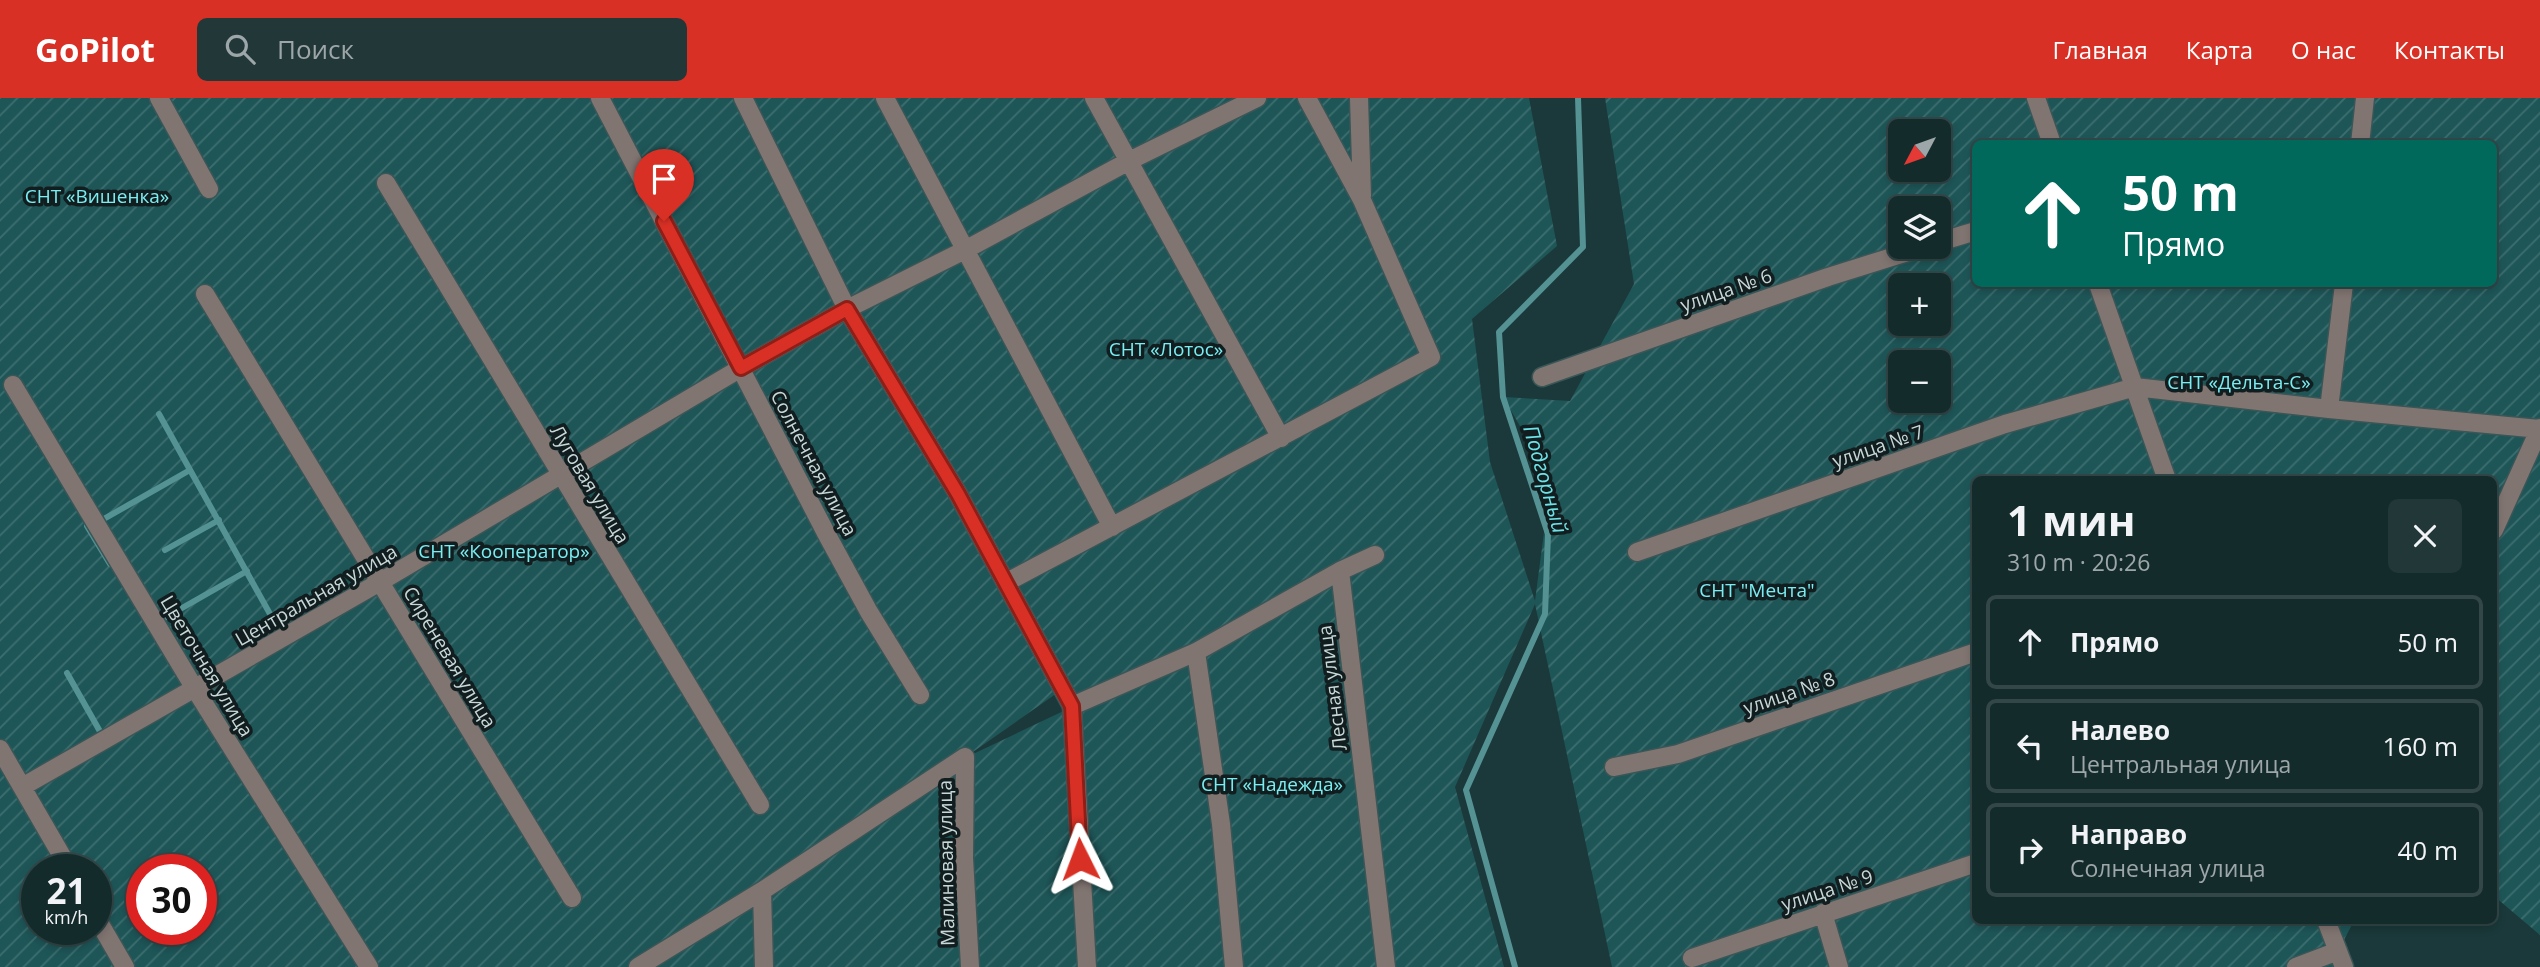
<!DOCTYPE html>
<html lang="ru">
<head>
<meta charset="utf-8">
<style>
	:root { --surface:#142b2c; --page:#213738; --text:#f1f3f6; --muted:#9da7a9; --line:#334748; --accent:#d93025 }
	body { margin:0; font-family:"Open Sans",sans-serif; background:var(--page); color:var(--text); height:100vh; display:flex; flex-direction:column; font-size:26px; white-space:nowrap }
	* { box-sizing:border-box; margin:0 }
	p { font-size:23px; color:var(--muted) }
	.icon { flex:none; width:38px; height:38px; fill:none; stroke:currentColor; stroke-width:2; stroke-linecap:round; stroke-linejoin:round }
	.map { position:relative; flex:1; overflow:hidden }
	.drawer { position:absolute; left:1972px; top:378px; width:525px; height:448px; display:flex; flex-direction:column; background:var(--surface); border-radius:10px; box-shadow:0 4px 10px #0003,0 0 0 2px var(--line) }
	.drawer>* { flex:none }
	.hud { position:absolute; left:1972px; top:42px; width:525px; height:147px; border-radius:10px; box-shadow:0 4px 10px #0003,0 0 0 2px var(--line); background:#00695c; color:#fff; overflow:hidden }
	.needle { width:46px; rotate:229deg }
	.controls { position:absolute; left:1888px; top:21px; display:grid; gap:14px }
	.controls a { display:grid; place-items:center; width:63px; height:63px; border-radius:10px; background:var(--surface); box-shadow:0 4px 10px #0003,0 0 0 2px var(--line); font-size:35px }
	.speed { position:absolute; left:21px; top:756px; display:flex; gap:14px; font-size:35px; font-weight:700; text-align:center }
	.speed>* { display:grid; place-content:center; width:91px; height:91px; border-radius:50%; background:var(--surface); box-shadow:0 4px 10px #0003,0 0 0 2px var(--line); line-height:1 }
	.speed small { font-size:18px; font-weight:400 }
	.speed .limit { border:10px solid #d22; background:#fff; color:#111 }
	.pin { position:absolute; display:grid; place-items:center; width:60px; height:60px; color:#fff; margin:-72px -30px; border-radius:50% 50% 50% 0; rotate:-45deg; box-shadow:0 0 7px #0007 }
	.pin .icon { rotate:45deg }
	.me { position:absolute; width:77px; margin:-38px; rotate:357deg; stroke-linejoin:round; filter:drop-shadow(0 0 5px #0008) }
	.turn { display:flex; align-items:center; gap:24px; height:147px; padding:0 35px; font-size:32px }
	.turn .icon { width:91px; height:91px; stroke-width:2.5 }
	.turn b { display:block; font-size:49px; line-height:60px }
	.round { display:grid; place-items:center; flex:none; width:74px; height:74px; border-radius:10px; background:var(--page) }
	.overview { display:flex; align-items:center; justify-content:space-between; height:119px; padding:0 35px }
	h1 { font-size:42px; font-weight:700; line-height:52px }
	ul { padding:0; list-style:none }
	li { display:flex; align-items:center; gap:21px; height:94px; margin:0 14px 10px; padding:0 21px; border:4px solid var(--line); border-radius:10px }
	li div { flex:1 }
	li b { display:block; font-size:26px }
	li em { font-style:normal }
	header { display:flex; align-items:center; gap:42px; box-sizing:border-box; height:98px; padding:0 35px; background:var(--accent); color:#fff }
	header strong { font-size:33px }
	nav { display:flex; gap:38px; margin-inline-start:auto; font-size:24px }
	.search { width:490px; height:63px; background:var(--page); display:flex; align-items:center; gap:18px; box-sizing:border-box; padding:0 24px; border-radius:10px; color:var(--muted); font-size:26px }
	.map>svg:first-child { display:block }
</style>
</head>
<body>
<header>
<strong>GoPilot</strong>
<div class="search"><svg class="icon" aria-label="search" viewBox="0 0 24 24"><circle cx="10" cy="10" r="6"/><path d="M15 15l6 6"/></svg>Поиск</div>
<nav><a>Главная</a><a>Карта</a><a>О нас</a><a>Контакты</a></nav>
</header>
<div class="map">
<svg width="2540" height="869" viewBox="0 0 2540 869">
	<defs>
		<pattern id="garden-furrows" width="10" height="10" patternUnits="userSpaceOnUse" patternTransform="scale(1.75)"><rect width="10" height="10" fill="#1e5658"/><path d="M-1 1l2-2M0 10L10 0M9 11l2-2" fill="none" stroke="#3d6e6f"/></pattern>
	</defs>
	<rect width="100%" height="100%" fill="#1b393a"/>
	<path fill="url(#garden-furrows)" fill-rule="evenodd" d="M0,0H1529L1557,148L1472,221L1490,364L1535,503L1551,381L1503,299L1570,303L1634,186L1605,0H2540V837L2494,798V382H1976V822L2354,823L2338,853L2344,869H1612L1535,506L1455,689L1504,869H0ZM1900,33H1939V72H1900ZM1976,46H2494V186H1976ZM1900,110H1939V149H1900ZM1900,187H1939V226H1900ZM1900,264H1939V303H1900ZM1070,586L1072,609L971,657L970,656ZM37,772H96V831H37ZM142,772H201V831H142Z"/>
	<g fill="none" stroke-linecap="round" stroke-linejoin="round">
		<path stroke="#549294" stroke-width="6" d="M159,316L280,534
			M102,422L190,372
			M87,428L110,466
			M165,452L219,422
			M164,526L161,522L247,473
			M67,575L102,637
			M1515,869L1466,692L1545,516L1548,436L1503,299L1499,234L1583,149L1578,0"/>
		<g stroke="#3a5657" stroke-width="21">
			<path id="minor" d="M159,0L209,91
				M600,0L827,437L869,514L920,597
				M743,0L847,211L958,396L1072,608L1087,869
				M885,0L1112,429
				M1094,0L1281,340
				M1359,0L1362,98
				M2036,0L2052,46
				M2360,46L2365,0
				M386,85L760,707
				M1939,144L1976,133
				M2098,186L2167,382
				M205,196L572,800
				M1542,279L1828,179L1924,149
				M13,287L195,591L369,869
				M2329,311L2344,186
				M2494,432L2540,330
				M1637,454L2005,326L2135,289L2329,311L2540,331
				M1340,473L1386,869
				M1007,484L1431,259L1362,102L1307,0
				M1196,554L1221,726L1234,869
				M1072,608L1196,554L1340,473L1375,457
				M0,651L70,772
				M965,659L964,760L970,869
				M1614,669L1678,656L1976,554
				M22,689L380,484L741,270L847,211L965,152L1129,63L1257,0
				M762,793L764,869
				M1823,815L1839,869
				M96,819L125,869
				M2326,822L2344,869
				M1692,860L1976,765
				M638,869L762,793L965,659
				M2296,869L2338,853"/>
		</g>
		<use href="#minor" stroke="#817571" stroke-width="18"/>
	</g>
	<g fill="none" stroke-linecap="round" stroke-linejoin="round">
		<g stroke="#8d1f18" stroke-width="18">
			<path id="route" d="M664,123L741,270L847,211L958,396L1072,608L1080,761"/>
		</g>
		<use href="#route" stroke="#d93025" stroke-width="12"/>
	</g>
	<g text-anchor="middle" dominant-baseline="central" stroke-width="7" stroke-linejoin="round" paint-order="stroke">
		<g font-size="19" fill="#79eef2" stroke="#111d1e">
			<text x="97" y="98">СНТ «Вишенка»</text>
			<text x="1166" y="251">СНТ «Лотос»</text>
			<text x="2239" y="284">СНТ «Дельта-С»</text>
			<text x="504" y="453">СНТ «Кооператор»</text>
			<text x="1757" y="492">СНТ "Мечта"</text>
			<text x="1272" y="686">СНТ «Надежда»</text>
		</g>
		<g font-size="19" fill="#c8d8d9" stroke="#111d1e">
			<text transform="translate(1726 192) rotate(-19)">улица № 6</text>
			<text transform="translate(1878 348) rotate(-19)">улица № 7</text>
			<text transform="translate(814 365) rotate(62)">Солнечная улица</text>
			<text transform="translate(590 386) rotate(59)">Луговая улица</text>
			<text transform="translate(316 497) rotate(-30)">Центральная улица</text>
			<text transform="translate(450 559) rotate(59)">Сиреневая улица</text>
			<text transform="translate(207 568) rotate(59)">Цветочная улица</text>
			<text transform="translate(1332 590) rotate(-97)">Лесная улица</text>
			<text transform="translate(1789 595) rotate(-19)">улица № 8</text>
			<text transform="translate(946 765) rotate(-91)">Малиновая улица</text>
			<text transform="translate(1827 792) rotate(-18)">улица № 9</text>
		</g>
		<g font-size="21" font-style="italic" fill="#6de3e7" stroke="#111d1e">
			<text transform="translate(1546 381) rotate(74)">Подгорный</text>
		</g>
	</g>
</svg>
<div class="controls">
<a><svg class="needle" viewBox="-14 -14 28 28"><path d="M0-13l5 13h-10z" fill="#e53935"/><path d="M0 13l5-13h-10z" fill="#9da7a9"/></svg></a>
<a><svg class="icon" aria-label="layers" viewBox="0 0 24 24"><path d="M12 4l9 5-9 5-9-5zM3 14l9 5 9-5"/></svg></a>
<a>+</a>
<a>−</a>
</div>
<div class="speed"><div>21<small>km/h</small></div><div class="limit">30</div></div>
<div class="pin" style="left:664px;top:123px;background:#d93025"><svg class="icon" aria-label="arrive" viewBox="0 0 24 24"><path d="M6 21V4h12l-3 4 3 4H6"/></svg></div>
<svg class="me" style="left:1080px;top:761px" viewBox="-20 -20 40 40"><path d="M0-17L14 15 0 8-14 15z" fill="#d93025" stroke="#fff" stroke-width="4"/></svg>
<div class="hud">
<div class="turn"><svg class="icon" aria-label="ahead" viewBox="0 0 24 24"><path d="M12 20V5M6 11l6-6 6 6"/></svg><div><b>50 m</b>Прямо</div></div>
</div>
<section class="drawer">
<div class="overview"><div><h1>1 мин</h1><p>310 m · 20:26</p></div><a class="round"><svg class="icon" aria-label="close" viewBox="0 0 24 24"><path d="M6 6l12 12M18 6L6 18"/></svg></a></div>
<ul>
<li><svg class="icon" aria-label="ahead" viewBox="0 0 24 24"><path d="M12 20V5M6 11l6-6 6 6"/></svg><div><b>Прямо</b></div><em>50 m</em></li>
<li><svg class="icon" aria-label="left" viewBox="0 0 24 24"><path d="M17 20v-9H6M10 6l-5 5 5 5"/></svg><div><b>Налево</b><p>Центральная улица</p></div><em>160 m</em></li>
<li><svg class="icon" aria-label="right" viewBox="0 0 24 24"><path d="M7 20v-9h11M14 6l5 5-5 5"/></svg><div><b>Направо</b><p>Солнечная улица</p></div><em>40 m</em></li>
</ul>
</section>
</div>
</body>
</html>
